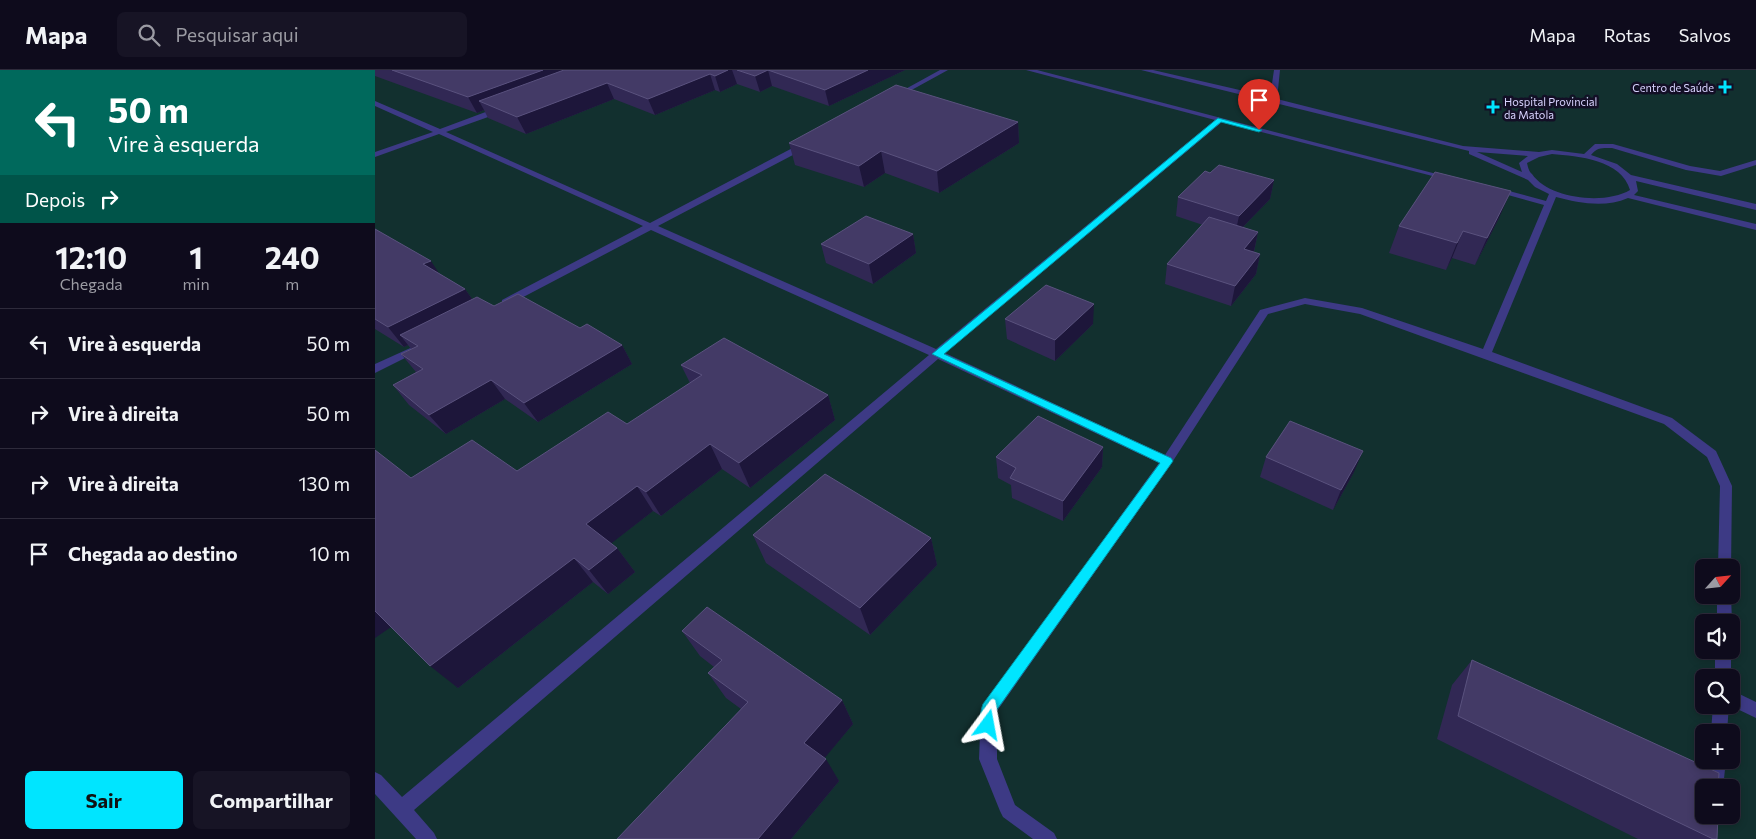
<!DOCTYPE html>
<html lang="pt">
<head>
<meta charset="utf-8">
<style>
	:root { --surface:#0e0b1c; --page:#171425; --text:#f1f3f6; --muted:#9b9ba3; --line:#2e2b3b; --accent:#00e5ff }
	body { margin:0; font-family:Commissioner,sans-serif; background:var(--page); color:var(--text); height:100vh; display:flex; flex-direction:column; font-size:19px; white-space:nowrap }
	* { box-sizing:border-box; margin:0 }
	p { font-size:16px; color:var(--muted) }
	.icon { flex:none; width:28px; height:28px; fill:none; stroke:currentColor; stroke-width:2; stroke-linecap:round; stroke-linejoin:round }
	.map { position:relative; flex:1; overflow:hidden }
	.side { display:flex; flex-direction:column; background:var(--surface); width:375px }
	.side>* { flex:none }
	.guide { background:#00695c; color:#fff; overflow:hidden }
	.needle { width:32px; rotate:63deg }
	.controls { position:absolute; left:1320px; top:489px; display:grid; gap:10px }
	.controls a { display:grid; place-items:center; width:45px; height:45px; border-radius:8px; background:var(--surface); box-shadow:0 2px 8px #0003,0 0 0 1px var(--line); font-size:25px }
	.pin { position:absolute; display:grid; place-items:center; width:42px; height:42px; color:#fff; margin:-51px -21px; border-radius:50% 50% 50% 0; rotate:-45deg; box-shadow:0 0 5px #0007 }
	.pin .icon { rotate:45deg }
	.me { position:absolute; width:55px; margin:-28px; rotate:13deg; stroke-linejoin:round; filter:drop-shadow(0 0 4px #0008) }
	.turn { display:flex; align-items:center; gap:18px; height:105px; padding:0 25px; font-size:22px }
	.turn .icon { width:65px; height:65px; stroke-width:2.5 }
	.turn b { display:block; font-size:35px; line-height:42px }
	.then { display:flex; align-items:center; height:48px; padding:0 25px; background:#0003; gap:10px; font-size:19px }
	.eta { display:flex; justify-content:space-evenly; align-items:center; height:85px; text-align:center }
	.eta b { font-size:30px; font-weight:700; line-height:35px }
	.action { display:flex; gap:10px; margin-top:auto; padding:10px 25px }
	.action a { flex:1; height:58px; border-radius:8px; background:var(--accent); color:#111; font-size:20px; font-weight:700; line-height:58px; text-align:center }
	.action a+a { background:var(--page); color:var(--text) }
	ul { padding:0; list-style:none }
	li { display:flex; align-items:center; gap:15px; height:70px; padding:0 25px; border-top:1px solid var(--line) }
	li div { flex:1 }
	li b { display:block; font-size:19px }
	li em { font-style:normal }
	header { display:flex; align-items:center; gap:30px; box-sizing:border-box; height:70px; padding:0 25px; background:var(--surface); border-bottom:1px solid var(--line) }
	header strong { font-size:24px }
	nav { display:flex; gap:28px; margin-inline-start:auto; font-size:18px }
	.search { width:350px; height:45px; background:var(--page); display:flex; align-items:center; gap:12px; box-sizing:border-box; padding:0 18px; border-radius:8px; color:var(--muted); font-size:19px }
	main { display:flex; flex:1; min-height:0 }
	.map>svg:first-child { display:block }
</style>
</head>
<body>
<header>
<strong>Mapa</strong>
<div class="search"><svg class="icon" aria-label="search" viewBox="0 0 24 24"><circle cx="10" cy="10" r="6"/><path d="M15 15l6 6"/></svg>Pesquisar aqui</div>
<nav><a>Mapa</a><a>Rotas</a><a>Salvos</a></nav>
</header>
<main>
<section class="side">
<div class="guide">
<div class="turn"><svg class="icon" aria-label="left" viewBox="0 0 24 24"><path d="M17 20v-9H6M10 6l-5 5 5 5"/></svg><div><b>50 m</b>Vire à esquerda</div></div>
<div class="then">Depois<svg class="icon" aria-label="right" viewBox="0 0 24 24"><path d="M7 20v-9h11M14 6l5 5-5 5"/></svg></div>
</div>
<div class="eta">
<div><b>12:10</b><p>Chegada</p></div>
<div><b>1</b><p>min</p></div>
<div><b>240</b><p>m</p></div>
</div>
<ul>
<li><svg class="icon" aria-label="left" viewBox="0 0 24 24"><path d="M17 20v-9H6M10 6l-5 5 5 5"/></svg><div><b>Vire à esquerda</b></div><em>50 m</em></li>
<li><svg class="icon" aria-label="right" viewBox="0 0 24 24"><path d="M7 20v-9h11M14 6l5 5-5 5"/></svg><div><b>Vire à direita</b></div><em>50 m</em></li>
<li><svg class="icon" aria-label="right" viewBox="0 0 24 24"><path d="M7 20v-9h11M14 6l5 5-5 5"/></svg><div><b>Vire à direita</b></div><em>130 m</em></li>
<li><svg class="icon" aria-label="arrive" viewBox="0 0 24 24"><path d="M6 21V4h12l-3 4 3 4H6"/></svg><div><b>Chegada ao destino</b></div><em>10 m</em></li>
</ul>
<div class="action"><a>Sair</a><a>Compartilhar</a></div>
</section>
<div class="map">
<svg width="1381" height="769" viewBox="0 0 1381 769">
	<rect width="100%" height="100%" fill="#130f26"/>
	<path fill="#12302f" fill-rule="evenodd" d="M0,0H1381V769H0ZM1329,498H1356V525H1329ZM1329,552H1356V580H1329ZM1329,608H1356V635H1329ZM1329,662H1356V690H1329ZM1329,718H1356V745H1329Z"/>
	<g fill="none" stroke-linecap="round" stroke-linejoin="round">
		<path fill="#3d3a85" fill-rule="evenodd" d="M565,0H573L522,28L516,27Z
			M651,0H662L1077,108L1073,110L847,52L570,283L790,385L885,240L930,228L987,238L1108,279L1169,135L1115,120L1119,117L1171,131L1174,124L1160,117L1153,110L1094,84V81L766,0H778L895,27L899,0H905L902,29L1088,76L1164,82L1177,80L1209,84L1220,74H1238L1315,96L1345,101L1381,90V95L1346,106L1311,100L1237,78C1228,78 1222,77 1216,85L1242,94L1256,105L1381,134V140L1261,111L1263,121L1259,125L1381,154V160L1253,128C1230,138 1204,133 1181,127L1117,282L1297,348L1341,381L1357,416L1356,500V498H1343L1345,416L1332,387L1289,354L985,244L930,234L893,244L796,394L622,641V689L640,735L679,763L682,769H658L628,747L625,741L604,689L606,639L784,393L563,289L39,740L59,763L62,769H41L0,724V702L6,705L27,727L554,285L276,160L135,234H127V230L268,156L64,64L0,87V82L58,62L0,36V31L65,59L124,37H130V41L71,62L275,153L429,72H435V76L283,156L561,279L840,50ZM1102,82L1153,86L1144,93L1147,102ZM1177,84C1203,86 1247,90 1255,120C1230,135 1174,129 1157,104C1154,102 1153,97 1152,93L1164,87Z
			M42,275L47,278L46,280L0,303V294Z
			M1342,525H1356L1357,552L1356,553L1342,552Z
			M1340,580H1356V608H1340Z
			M1356,620L1381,632V648L1354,635L1352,662H1336L1338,635H1356Z
			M1333,690H1351L1348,718H1330Z"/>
	</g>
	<path fill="#312854" d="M0,0H530L454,36L397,16L385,22L362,14L345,22L340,20L280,45L239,29L151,64L113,48L109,40L102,43L0,6Z
		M643,52L644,73L564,123L510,103L489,117L420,95L414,73Z
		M835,103L899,110L895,129L868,157L883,162L879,182L885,184L881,204L856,236L790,214L792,194L828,155L801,146L803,127Z
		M1124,148L1100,195L1077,188L1071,200L1014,183L1024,156Z
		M0,159L65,204L90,219L97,229L119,236L205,258L247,275L257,294L163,352L130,329L71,364L34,335L18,315L41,302L26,284L36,279L33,275L29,277L0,259Z
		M538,164L541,183L498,214L451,193L446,174Z
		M630,249L718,254L680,291L632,269Z
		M306,295L453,325L460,350L375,418L347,399L286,446L278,441L236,473L242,478L260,502L233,524L218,512L83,618L16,557L36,408L142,401L252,354L315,313Z
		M728,377L727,397L688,451L637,428L636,415L623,408L621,387Z
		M891,387L979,402L958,440L885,407Z
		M378,465L556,468L562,495L495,565L391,493Z
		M307,561L467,630L478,654L449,688L464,711L416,769H242L366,639L351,628L333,603L339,597L325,586Z
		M1097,590L1342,769H1263L1062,669L1077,615Z"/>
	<path fill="#1d163a" d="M168,0H219L104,31L109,40L102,43L93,27Z
		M353,0H357L362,14L345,22L340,6Z
		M393,0L397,16L385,22L380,6Z
		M493,0H530L454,36L450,20Z
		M335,4L340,20L280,45L273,29Z
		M232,13L239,29L151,64L142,47Z
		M643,52L644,73L564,123L562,101Z
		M506,81L510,103L489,117L484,96Z
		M899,110L895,129L860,165L864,146Z
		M1136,121L1124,148L1100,195L1112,168Z
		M1088,161L1077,188L1071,200L1082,173Z
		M883,162L879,181L865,199L869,179Z
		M538,164L541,183L498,214L494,194Z
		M885,184L881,204L856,236L860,216Z
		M56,191L69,211L48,194Z
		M90,219L104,239L25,265L33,275L29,277L13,257Z
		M719,234L718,254L680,291V270Z
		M247,275L257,294L163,352L149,333Z
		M116,310L130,329L71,364L54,345Z
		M453,325L460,350L375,418L364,393Z
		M335,374L347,399L286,446L271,422Z
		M728,377L727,397L688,451V431Z
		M988,381L979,402L958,440L966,420Z
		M262,416L278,441L229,479L211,454Z
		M556,468L562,495L495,565L485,538Z
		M242,478L260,502L233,524L214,500Z
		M199,488L218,512L83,618L55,596Z
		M0,539L19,555L0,568Z
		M467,630L478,654L443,696L429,673Z
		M451,689L464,711L416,769H383Z"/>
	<path fill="#433a66" stroke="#5a527e" d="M17,0H168L93,27Z
		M189,0H353L340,6L335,4L273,29L232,13L142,47L104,31Z
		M362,0H493L450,20L393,0L380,6Z
		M521,15L643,52L562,101L506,81L484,96L414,73Z
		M844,95L899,110L864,146L803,127L830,101L835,103Z
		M1060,102L1136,121L1112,168L1088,161L1082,173L1024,156Z
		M491,146L538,164L494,194L446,174Z
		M834,147L883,162L869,179L885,184L860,216L792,194Z
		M0,159L56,191L48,194L90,219L13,257L0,249Z
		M671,215L719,234L680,270L630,249Z
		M143,224L205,258L212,254L247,275L149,333L116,310L54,345L18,315L48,299L26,284L43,276L25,265L102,227L119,236Z
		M349,268L453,325L364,393L335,374L271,422L262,416L211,454L242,478L214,500L199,488L55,596L0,541V380L36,408L97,370L142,401L233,342L252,354L327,305L306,295Z
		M663,346L728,377L688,431L635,408L641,398L621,387Z
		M915,351L988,381L966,420L891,387Z
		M450,404L556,468L485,538L378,465Z
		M332,537L467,630L429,673L451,689L383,769H242L373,632L333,603L347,590L307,561Z
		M1097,590L1344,703L1343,718H1329V745H1343L1342,769H1338L1083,646Z"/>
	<path fill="#00e5ff" stroke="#0095a6" d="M843,48L887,60L884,62L846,52L569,284L796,388L798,391L621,641V655L619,661L613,663L608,661C604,653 605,642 608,634L785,393L557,284Z"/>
	<g fill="#00e5ff" stroke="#130f26" stroke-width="2">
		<path d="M1347.5 9.5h5v5h5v5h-5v5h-5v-5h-5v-5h5z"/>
		<path d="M1115.5 29.5h5v5h5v5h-5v5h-5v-5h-5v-5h5z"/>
	</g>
	<g text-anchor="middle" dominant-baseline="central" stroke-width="5" stroke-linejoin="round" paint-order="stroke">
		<g font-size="11" fill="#d9d4ff" stroke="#130f26" text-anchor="end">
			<text x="1339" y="17">Centro de Saúde</text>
			<text x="1129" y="31" text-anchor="start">Hospital Provincial<tspan x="1129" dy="13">da Matola</tspan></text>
		</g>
	</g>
</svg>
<div class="controls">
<a><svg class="needle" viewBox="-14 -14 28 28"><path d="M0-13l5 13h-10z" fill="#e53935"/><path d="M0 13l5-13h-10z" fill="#9b9ba3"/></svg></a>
<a><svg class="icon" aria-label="sound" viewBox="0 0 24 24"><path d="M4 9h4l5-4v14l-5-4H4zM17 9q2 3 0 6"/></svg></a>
<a><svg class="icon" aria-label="search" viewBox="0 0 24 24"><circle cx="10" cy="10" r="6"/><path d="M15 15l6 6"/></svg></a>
<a>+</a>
<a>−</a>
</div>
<div class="pin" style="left:884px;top:60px;background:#d93025"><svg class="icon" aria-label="arrive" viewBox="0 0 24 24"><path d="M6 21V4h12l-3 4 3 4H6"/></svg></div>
<svg class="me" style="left:613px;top:655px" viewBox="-20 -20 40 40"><path d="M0-17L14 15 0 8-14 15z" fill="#00e5ff" stroke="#fff" stroke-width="4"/></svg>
</div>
</main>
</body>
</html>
